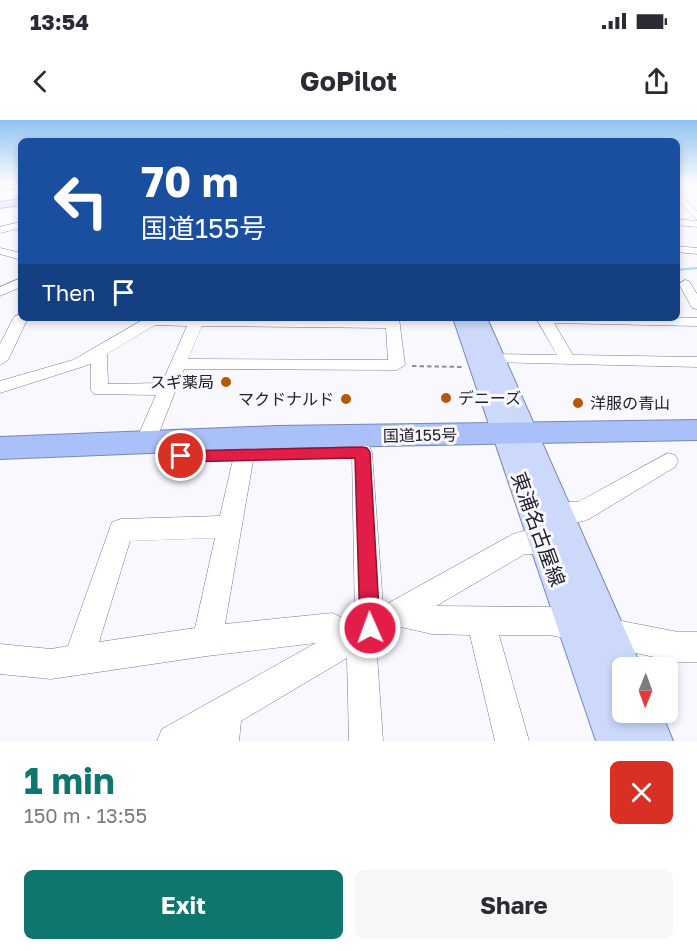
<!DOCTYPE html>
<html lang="en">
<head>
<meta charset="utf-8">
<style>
	:root { --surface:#fff; --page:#f7f7f7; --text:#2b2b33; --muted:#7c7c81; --accent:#0f766e }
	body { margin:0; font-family:"Golos Text","Noto Sans JP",sans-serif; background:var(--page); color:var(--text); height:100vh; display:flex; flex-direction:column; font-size:22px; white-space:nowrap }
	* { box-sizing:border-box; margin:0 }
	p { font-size:20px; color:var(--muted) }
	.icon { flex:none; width:33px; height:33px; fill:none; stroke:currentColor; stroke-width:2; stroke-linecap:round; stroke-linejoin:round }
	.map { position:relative; height:621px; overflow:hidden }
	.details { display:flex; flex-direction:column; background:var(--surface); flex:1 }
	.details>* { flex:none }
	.hud { position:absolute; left:18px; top:18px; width:662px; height:183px; border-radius:9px; box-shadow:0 3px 9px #0003; background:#1a4fa0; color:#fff; overflow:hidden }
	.needle { width:39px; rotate:181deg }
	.tools { position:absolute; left:612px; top:537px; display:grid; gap:12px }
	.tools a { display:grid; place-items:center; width:66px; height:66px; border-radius:9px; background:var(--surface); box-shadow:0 3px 9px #0003; font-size:30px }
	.pin { position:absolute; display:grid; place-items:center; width:51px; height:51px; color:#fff; margin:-26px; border:3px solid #fff; border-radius:50%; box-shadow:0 2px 6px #0007 }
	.me { position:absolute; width:66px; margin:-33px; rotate:358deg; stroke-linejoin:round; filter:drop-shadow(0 0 4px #0008) }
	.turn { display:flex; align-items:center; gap:21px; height:126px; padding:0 24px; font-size:27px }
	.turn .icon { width:78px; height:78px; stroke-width:2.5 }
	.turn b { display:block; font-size:42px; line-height:51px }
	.then { display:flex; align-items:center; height:57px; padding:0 24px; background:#0003; gap:12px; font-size:22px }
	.round { display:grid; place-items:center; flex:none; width:63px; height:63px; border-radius:9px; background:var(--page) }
	.overview { display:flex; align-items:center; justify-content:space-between; height:102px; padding:0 24px }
	h1 { font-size:36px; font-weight:700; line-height:45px; color:var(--accent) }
	.primary-button { display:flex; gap:12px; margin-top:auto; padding:12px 24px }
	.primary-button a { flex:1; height:69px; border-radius:9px; background:var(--accent); color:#fff; font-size:24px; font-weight:700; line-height:69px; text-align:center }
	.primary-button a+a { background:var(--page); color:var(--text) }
	.status { display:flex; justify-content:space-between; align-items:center; height:42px; padding:0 30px; background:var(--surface); direction:ltr }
	.status svg { height:16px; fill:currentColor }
	header { display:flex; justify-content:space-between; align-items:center; height:78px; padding:0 24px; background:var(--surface); font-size:27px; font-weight:700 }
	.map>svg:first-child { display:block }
</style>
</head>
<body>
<div class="status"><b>13:54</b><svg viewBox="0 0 49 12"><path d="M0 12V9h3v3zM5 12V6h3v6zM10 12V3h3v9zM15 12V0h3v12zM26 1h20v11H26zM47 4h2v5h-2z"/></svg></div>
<header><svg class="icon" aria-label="back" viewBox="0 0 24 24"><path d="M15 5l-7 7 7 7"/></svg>GoPilot<svg class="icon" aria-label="share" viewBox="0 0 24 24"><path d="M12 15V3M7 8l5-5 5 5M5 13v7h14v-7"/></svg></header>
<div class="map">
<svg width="697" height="621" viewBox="0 0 697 621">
	<rect width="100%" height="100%" fill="#f9f8ff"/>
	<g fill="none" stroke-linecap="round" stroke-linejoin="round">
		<path stroke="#abd8fc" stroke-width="2" d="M0,67L21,64
			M676,150L697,148"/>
		<g stroke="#7b7794" stroke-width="1">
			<path id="minor" d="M676,63L697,64V68L676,66Z
				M21,64V68L0,71V67Z
				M676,71L697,91V100L676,79Z
				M676,99L697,101V107L676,105Z
				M21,102V108L0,113V107Z
				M676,126L697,128V134L676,132Z
				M0,128L21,133V140L0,134Z
				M21,158V167L0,176V167Z
				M685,160L689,161L697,174V189L692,188L679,164Z
				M21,193V198H28L8,240L0,245V224L14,197Z
				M146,198H399L405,245L397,250L184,249L155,323L152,328L145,331L138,328L135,323L156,275L94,274L91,270V244L0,273V261L73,240ZM155,205L187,206L162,263L108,264L107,234ZM202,206L386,208L388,240L188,239Z
				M536,198H697V206L554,203L573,235L697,237V247L489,242L487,239L495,234L557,235Z
				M362,324L369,326L372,332L383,486L513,414C526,409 540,409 553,414L556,422L553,430L544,434H525L436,486L550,487L678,512H697V542H678L550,515H499L529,621H495L470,515L432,514L401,507L376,521L383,621H349L347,538L241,601L239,621H157L162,609L316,523L207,536L51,559L0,554V524L51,529L68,526L112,402L121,399L220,396L234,335L237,329L244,327L251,329L254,335L225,504L332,493L352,502L355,501L352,332L355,326ZM215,418L195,508L99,522L130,421Z
				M668,333L675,335L678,341L675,347L589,399C577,404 563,404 551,399L547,392L551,385L559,382H578Z"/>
		</g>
		<g stroke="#7a88b1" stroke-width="2">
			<path id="major" d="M21,79V85L0,88V82Z
				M453,198H487L636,535L642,548H622V567L615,564L622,582V592H661L673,621H596Z"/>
		</g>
		<g stroke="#7a88b1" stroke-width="2">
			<path id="highway" d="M697,300V320L276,328L0,339V317L276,306Z"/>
		</g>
		<path stroke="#8f8d97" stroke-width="2" stroke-dasharray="4.5 3" stroke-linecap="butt" d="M412,246L463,247"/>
		<use href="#minor" fill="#fff" fill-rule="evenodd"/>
		<use href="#major" fill="#ccd9fb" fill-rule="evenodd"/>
		<use href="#highway" fill="#aac0f8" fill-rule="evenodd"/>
	</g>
	<linearGradient id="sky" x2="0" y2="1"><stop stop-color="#8fc2f0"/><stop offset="0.42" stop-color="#fcfcff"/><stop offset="1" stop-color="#fcfcff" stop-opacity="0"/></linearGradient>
	<rect width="697" height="150" fill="url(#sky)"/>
	<path fill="#e11d48" stroke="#92132f" stroke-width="1.5" d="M362,327L367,328L370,332L380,508L377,515L370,518L362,515L360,508L355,338L181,342L176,340L174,336L176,332L181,331Z"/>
	<g fill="#b55705" stroke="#f9f8ff" stroke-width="2">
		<circle cx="226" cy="262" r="6"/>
		<circle cx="446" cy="278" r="6"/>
		<circle cx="346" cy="279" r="6"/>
		<circle cx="578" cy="283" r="6"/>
	</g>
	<g text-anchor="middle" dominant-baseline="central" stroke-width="6" stroke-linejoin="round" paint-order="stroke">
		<g font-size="16" fill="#22202c" stroke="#f9f8ff" text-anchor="end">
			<text x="214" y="262">スギ薬局</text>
			<text x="458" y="278" text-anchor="start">デニーズ</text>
			<text x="334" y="279">マクドナルド</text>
			<text x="590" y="283" text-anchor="start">洋服の青山</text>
		</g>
		<g font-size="16" fill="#22202c" stroke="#f9f8ff">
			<text transform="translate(420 315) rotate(-1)">国道155号</text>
		</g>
		<g font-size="20" fill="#22202c" stroke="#f9f8ff">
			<text transform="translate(539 409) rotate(70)">東浦名古屋線</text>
		</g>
	</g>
</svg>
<div class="tools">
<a><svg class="needle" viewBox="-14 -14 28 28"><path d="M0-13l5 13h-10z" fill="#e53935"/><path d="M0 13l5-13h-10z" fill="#7c7c81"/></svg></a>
</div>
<div class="pin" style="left:181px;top:336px;background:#d93025"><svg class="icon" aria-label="arrive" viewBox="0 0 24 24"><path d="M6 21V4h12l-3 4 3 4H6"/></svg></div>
<svg class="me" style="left:370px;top:508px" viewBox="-20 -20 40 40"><circle r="17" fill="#e11d48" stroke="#fff" stroke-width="3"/><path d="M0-11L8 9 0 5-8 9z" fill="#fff"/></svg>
<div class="hud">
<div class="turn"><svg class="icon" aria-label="left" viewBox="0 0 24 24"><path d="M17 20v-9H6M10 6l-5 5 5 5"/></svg><div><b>70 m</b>国道155号</div></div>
<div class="then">Then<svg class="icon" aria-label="arrive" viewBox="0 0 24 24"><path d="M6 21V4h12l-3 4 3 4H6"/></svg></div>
</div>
</div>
<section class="details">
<div class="overview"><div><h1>1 min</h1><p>150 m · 13:55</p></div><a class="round" style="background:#d93025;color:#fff"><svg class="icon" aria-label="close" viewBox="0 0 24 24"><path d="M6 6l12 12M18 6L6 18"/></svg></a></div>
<div class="primary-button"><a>Exit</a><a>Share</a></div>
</section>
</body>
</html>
